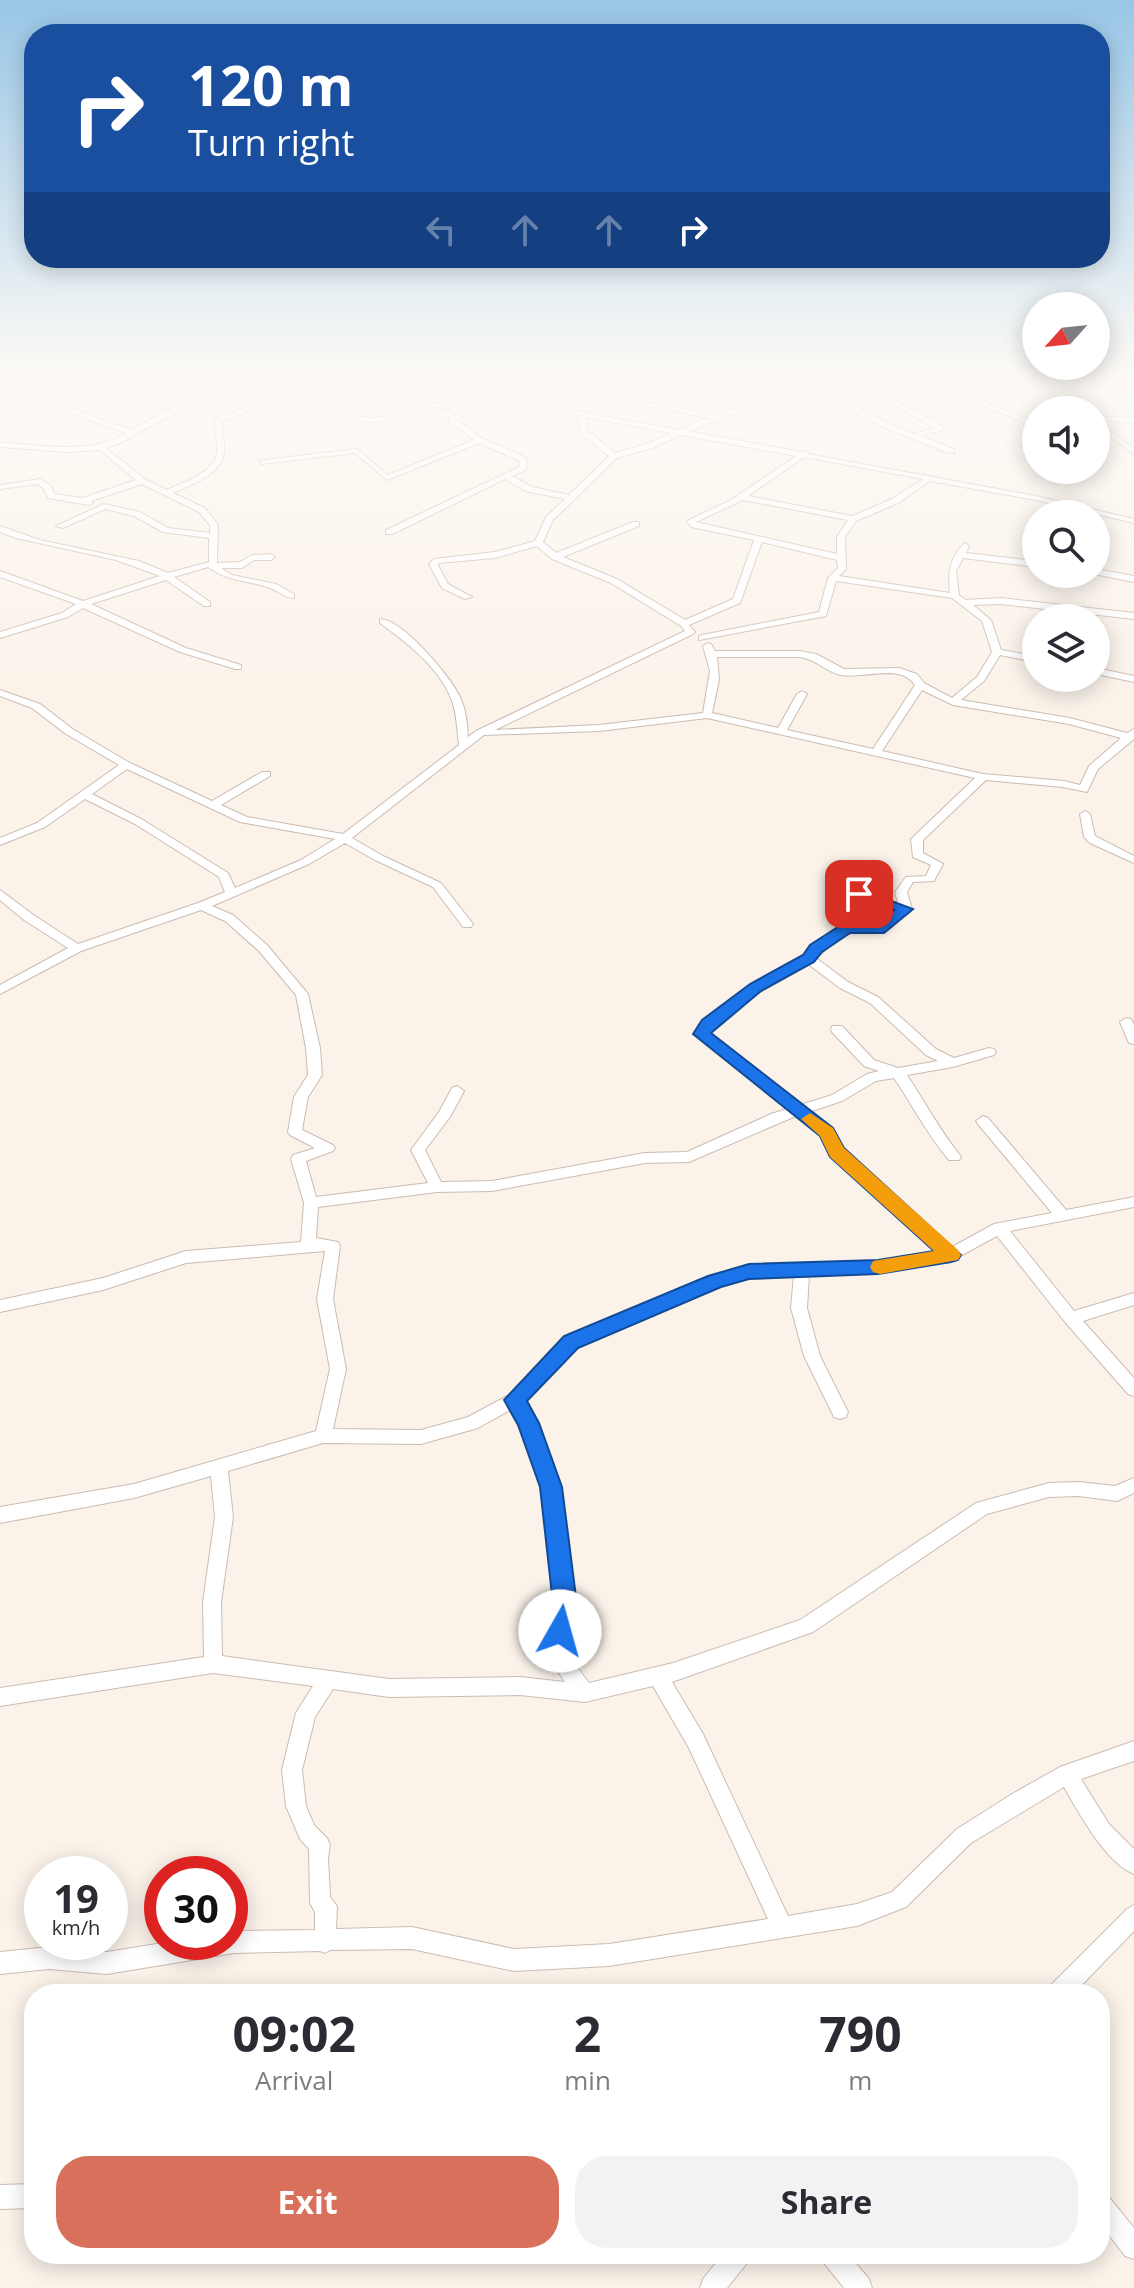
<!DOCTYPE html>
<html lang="en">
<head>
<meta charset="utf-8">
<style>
	:root { --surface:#fff; --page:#f2f2f3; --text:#2b2b33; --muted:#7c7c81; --accent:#d9705b }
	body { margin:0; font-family:"Open Sans",sans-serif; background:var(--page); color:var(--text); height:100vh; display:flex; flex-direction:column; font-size:30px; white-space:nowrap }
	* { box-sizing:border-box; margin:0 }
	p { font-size:26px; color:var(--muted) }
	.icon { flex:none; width:44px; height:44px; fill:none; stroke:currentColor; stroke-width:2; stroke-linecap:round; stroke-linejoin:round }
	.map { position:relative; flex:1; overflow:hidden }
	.details { position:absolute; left:24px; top:1984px; width:1086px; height:280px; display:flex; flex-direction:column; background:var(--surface); border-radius:32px; box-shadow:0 4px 20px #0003 }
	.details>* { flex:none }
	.guide { position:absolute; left:24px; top:24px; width:1086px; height:244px; border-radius:32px; box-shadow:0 4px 20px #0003; background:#1a4fa0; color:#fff; overflow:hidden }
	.needle { width:52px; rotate:243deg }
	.buttons { position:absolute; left:1022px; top:292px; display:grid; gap:16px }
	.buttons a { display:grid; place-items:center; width:88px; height:88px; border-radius:50%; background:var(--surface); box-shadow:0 4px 20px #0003; font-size:40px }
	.speed { position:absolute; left:24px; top:1856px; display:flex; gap:16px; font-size:40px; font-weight:700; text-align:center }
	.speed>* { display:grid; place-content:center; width:104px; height:104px; border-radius:50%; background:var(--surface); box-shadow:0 4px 20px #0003; line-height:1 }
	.speed small { font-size:20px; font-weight:400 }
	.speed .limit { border:12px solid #d22; background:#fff; color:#111 }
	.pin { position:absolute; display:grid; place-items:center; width:68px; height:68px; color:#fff; margin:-34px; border-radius:16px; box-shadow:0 4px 12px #0006 }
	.me { position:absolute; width:88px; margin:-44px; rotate:7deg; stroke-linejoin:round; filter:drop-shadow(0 0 6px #0008) }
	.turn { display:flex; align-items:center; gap:28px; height:168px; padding:0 32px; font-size:36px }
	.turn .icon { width:104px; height:104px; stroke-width:2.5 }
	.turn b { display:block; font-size:56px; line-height:68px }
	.lanes { display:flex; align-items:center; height:76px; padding:0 32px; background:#0003; justify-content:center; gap:40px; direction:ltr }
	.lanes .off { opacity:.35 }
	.eta { display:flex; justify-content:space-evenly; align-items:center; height:136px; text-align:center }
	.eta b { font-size:48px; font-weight:700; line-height:56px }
	.action { display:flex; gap:16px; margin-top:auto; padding:16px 32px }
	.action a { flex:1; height:92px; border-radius:32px; background:var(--accent); color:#fff; font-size:32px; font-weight:700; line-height:92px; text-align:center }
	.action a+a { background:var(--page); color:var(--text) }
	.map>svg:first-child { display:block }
</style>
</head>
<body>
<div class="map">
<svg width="1134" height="2288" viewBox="0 0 1134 2288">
	<rect width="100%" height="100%" fill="#fbf3ea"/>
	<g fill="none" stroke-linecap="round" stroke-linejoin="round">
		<g stroke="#ccbbb1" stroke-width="2">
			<path id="minor" d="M233,375H248L280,382V384L259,393L278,405L369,376V378L318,396C334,405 352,418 370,418C406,418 432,386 467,414L457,420L482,438L527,458L526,470L512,476L532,487L569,495L609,456L581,434L578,415L417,375H430L581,412L679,430L708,418L487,375H503L716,415L792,387L769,375C781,375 791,385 801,384C818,383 833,375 849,375L846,377L869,387L943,426V430L921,436L954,449V453H948L880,426L809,386L688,431L801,452L805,451L808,454L1036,496L1134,519V523L1036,500L930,481L898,503L856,521L845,537L846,569L839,576L950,593C948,573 949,557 965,543L969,546L966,553L1036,561V567L963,558L956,571L959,595L966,600L1001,598L1134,613V619L1001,604L973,605L991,620L1001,650L1036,656V662L1000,655L984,681L961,700L1070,718L1127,733L1134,729V739L1098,769L1087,792L1063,787L986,780L923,840V853L943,864L934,881L913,882L907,892L912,909L910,912L886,929L844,934L816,958L848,982L878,997L936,1049L954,1058L989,1048L994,1049L996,1052L994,1055L953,1067L907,1075C925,1102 939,1129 959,1154L961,1157L959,1160H949C927,1134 913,1106 894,1078L876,1081L842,1101L809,1112L832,1130L842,1149L952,1247L994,1224L1052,1213L978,1124L976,1121L983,1116L988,1118L1066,1210L1134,1197V1207L1010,1231L1074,1311L1134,1293V1305L1083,1321L1134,1378V1396L1128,1394L1065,1322L997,1236L951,1261L878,1273L809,1275L807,1308L820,1356L848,1412L846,1417L840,1419L834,1417L804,1356L791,1308L794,1275L749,1277L720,1285L577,1346L524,1401L536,1423L551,1460L569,1541L575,1613L563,1648L589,1683L673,1663L800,1620L976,1503L1049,1483L1079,1482L1115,1486L1134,1478V1493L1117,1501L1079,1496L1049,1497L987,1514L813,1632L672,1682L703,1734L788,1916L857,1904L892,1892L957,1829L1012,1794L1060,1767L1134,1741V1761L1081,1779L1109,1824L1134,1849V1874C1105,1862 1079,1813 1064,1787L971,1843L906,1907L857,1926L609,1966L514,1971L412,1949L330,1950L325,1953L320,1951L234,1953L107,1974L49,1969L0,1974V1952L49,1947L107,1952L169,1942H230V1932L234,1931L315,1930V1912L310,1903L309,1849L300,1839L286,1806L282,1770L296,1713L313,1686L213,1673L0,1706V1688L204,1657L203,1602L215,1517L211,1476L134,1498L0,1523V1507L134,1484L316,1431L330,1369L317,1299L325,1251L186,1263L103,1290L0,1312V1300L103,1278L186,1251L301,1242L304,1203L291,1159L293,1155L315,1148L290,1135L288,1132L294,1097L308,1075L306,1048L296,995L259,951L225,921L201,910L81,951L0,994V985L68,948L24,920L0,900V890L32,914L78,944L198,903L225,892L219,877L135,824L85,799L45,827L0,845V838L37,823L119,765L66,734L32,708L0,696V690L40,704L74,730L130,763L212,801L262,772H270V776L221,805L247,817L343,834L459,745C457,730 457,715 452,701C441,669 406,642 380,623V619C402,619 449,675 459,695C466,708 467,723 468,737L476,731L685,631L681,626L611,583L552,559L537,546L495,558L439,563L438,565L448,584L472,597L465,599L442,588L429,564L434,559L495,552L535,541L546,517L565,499L526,491L505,479L407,527L392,534H386V530L519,467L520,461L479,443L387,480L355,453L261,464V460H264L357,449L388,475L474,440L449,422V418L458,414C428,395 402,422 371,422C349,422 330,408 311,399L277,410L267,404L222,421C221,432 226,443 224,454C220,475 191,485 173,493L205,508L218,525L217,563L240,562L252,555L271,554L275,557L271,560H254L242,568H221L232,575L276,584L294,594V598C284,598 279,591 270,588C245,579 233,584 208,567L174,577L210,602V606H204L166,580L91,604L186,648L241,665V669H235L180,652L83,608L68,617L0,638V632L62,613L76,604L0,577V571L83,601L160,576L116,560L16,538L0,532V526L40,540L139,561L168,573L209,562V538L163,532L134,516L105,509L63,528L56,526L104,504L140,512L168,528L210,533V525L199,512L142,484L91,501L93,503L89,505L48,498L44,489L38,484L0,489V485L40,479L51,486L54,494L83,498L136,480L100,450L68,452L0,447V443C43,444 87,456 126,433L56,408L59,404L131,430L171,408H177V412L120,443L106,448L145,479L167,490C183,482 216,473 217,451C218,439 213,430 216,418L262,401L251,394L256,389L270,384ZM839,379L865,389L934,428L914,434L886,422L816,385ZM585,417L672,433L646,444L615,453L588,431ZM681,435L796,456L731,500L687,521L691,527L754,540L733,599L685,620L617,579L563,557L639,526V522H633L556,553L543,542L553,520L617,458L652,448ZM804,457L923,479L892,499L852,516L748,496ZM743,500L848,520L837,537V554L696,522ZM762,542L837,560L838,568L828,578L819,612L702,635L699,636V640L826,616L836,581L952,598L982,621L992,652L977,677L952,698L924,683L917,674L899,668L844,669L816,654L800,651H715L711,644L708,643L703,646L710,671L703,713L599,725L495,730L693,634L695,632L689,625L740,603ZM717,657H800C816,659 826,672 841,675C864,679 900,663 915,685L873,749L787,730L807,694L802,691L797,694L778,728L712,713L719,680ZM922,690L953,705L1069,724L1121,738L1089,766L1080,785L1064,781L983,774L882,751ZM707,718L975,778L911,839L913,857L931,865L926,876L906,877L895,892L898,903L863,892L839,878H831L829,880L855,896L897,911C872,933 863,918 839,927C824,933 814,948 800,958C764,984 722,996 696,1034L787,1109L771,1114L687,1152L645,1153L492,1181L441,1182L425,1150L450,1117L464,1091L457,1086L452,1088L439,1112L411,1150L428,1183L316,1197L306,1161L333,1151L335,1148L333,1145L302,1130L308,1097L322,1075L320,1048L308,994L267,945L233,915L212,906L309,864L345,843L375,860L433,887L463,927H471L473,924L441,883L383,856L352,838L484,735L599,731ZM127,769L240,822L335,839L301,860L235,888L228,873L143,820L92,794ZM808,964L840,988L870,1003L926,1055L938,1061L898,1068L874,1060L842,1026H832L831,1029L832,1032L864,1066L879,1071L867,1074L832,1095L800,1105L709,1033C734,1000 775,987 808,964ZM796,1116L822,1136L832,1155L938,1252L878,1261L749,1265L715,1275L565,1338L509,1395L468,1417L421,1430L333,1429L346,1369L333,1299L340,1246L338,1242L316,1238L318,1207L437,1192L492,1191L645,1163L689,1162ZM512,1409L535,1460L551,1541L557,1613L544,1650L565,1682L520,1677L389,1679L222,1656L221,1602L233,1517L228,1471L323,1443L421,1444L478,1428ZM653,1686L689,1748L768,1919L609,1944L514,1949L412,1927L336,1929L337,1906L330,1897L328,1858L330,1845L327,1838L314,1825L306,1806L302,1770L315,1717L333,1689L389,1697L520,1695L585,1702Z
				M618,375C626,375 636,380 644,379C651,378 656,375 663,375L642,384Z
				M911,375H921L1036,423V428Z
				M1008,375H1017L1079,410H1070Z
				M1096,375L1134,378V382L1111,381C1128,396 1134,399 1134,423L1096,420V416L1130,418L1124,400Z
				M1096,422L1134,448V454L1096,427Z
				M1096,569L1134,576V582L1094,574H1096Z
				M1096,668L1134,676V682L1096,674Z
				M1085,811L1090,814L1095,836L1134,856V863L1090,843L1084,837L1080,814Z
				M1126,1018L1131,1019L1134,1025V1044L1129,1043L1120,1022Z
				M1134,1905V1931L1073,1994H1047L1050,1986L1127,1909Z
				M34,2184V2208L0,2209V2185Z
				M1100,2192L1108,2196L1134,2228V2259L1125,2256L1100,2223Z
				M723,2254H750L747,2263L727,2288H700L703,2279Z
				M821,2254H848L869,2279L872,2288H844L824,2263Z"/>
		</g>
		<use href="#minor" fill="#fff" fill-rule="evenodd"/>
	</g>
	<linearGradient id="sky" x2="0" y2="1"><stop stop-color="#98c6e6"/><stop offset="0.54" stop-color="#fdfaf6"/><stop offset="1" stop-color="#fdfaf6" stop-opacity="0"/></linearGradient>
	<rect width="1134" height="696" fill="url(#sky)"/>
	<path fill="#1a73e8" stroke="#114b97" stroke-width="2" d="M859,889L913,909L884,933H850L822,952L814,962L761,991L711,1033L833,1128L844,1148L961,1255L958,1260L951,1262L878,1274L749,1279L721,1287L578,1348L527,1401L539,1423L562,1487L578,1613L568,1639L560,1642L551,1639L548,1631L554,1613L540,1487L518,1425L504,1400L564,1336L708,1276L749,1264L878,1260L934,1251L830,1157L820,1136L693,1034L702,1020L750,984L803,955L810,945L841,925H875L894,910L854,897L852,894Z"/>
	<path fill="#f59e0b" d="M810,1113L833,1128L844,1148L958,1250L961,1255L958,1260L880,1274L873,1272L870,1267L873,1261L934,1251L830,1157L820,1136L801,1119Z"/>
</svg>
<div class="buttons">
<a><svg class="needle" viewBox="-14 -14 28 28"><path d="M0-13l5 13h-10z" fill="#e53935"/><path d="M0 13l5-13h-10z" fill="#7c7c81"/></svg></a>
<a><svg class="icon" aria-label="sound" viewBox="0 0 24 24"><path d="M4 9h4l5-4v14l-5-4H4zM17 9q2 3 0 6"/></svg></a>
<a><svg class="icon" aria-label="search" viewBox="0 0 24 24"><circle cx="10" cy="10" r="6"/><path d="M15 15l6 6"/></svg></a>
<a><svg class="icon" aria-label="layers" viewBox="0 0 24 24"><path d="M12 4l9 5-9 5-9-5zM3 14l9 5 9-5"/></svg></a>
</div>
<div class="speed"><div>19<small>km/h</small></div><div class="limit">30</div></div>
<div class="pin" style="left:859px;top:894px;background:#d93025"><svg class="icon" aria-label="arrive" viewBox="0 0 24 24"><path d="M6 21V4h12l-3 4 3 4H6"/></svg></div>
<svg class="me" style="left:560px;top:1631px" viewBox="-20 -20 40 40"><circle r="19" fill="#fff"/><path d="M0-13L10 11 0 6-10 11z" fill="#1a73e8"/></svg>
<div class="guide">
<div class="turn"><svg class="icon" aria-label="right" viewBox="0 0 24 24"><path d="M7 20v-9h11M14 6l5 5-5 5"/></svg><div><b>120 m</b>Turn right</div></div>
<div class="lanes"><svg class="icon off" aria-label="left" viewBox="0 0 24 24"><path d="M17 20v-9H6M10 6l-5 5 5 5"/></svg><svg class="icon off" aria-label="ahead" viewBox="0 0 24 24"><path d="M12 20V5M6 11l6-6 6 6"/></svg><svg class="icon off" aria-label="ahead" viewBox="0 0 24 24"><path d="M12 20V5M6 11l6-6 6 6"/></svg><svg class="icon" aria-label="right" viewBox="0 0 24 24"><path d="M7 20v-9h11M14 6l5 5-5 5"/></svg></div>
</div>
<section class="details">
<div class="eta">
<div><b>09:02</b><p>Arrival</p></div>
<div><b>2</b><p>min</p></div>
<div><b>790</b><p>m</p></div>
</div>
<div class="action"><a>Exit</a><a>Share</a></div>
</section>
</div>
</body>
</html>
